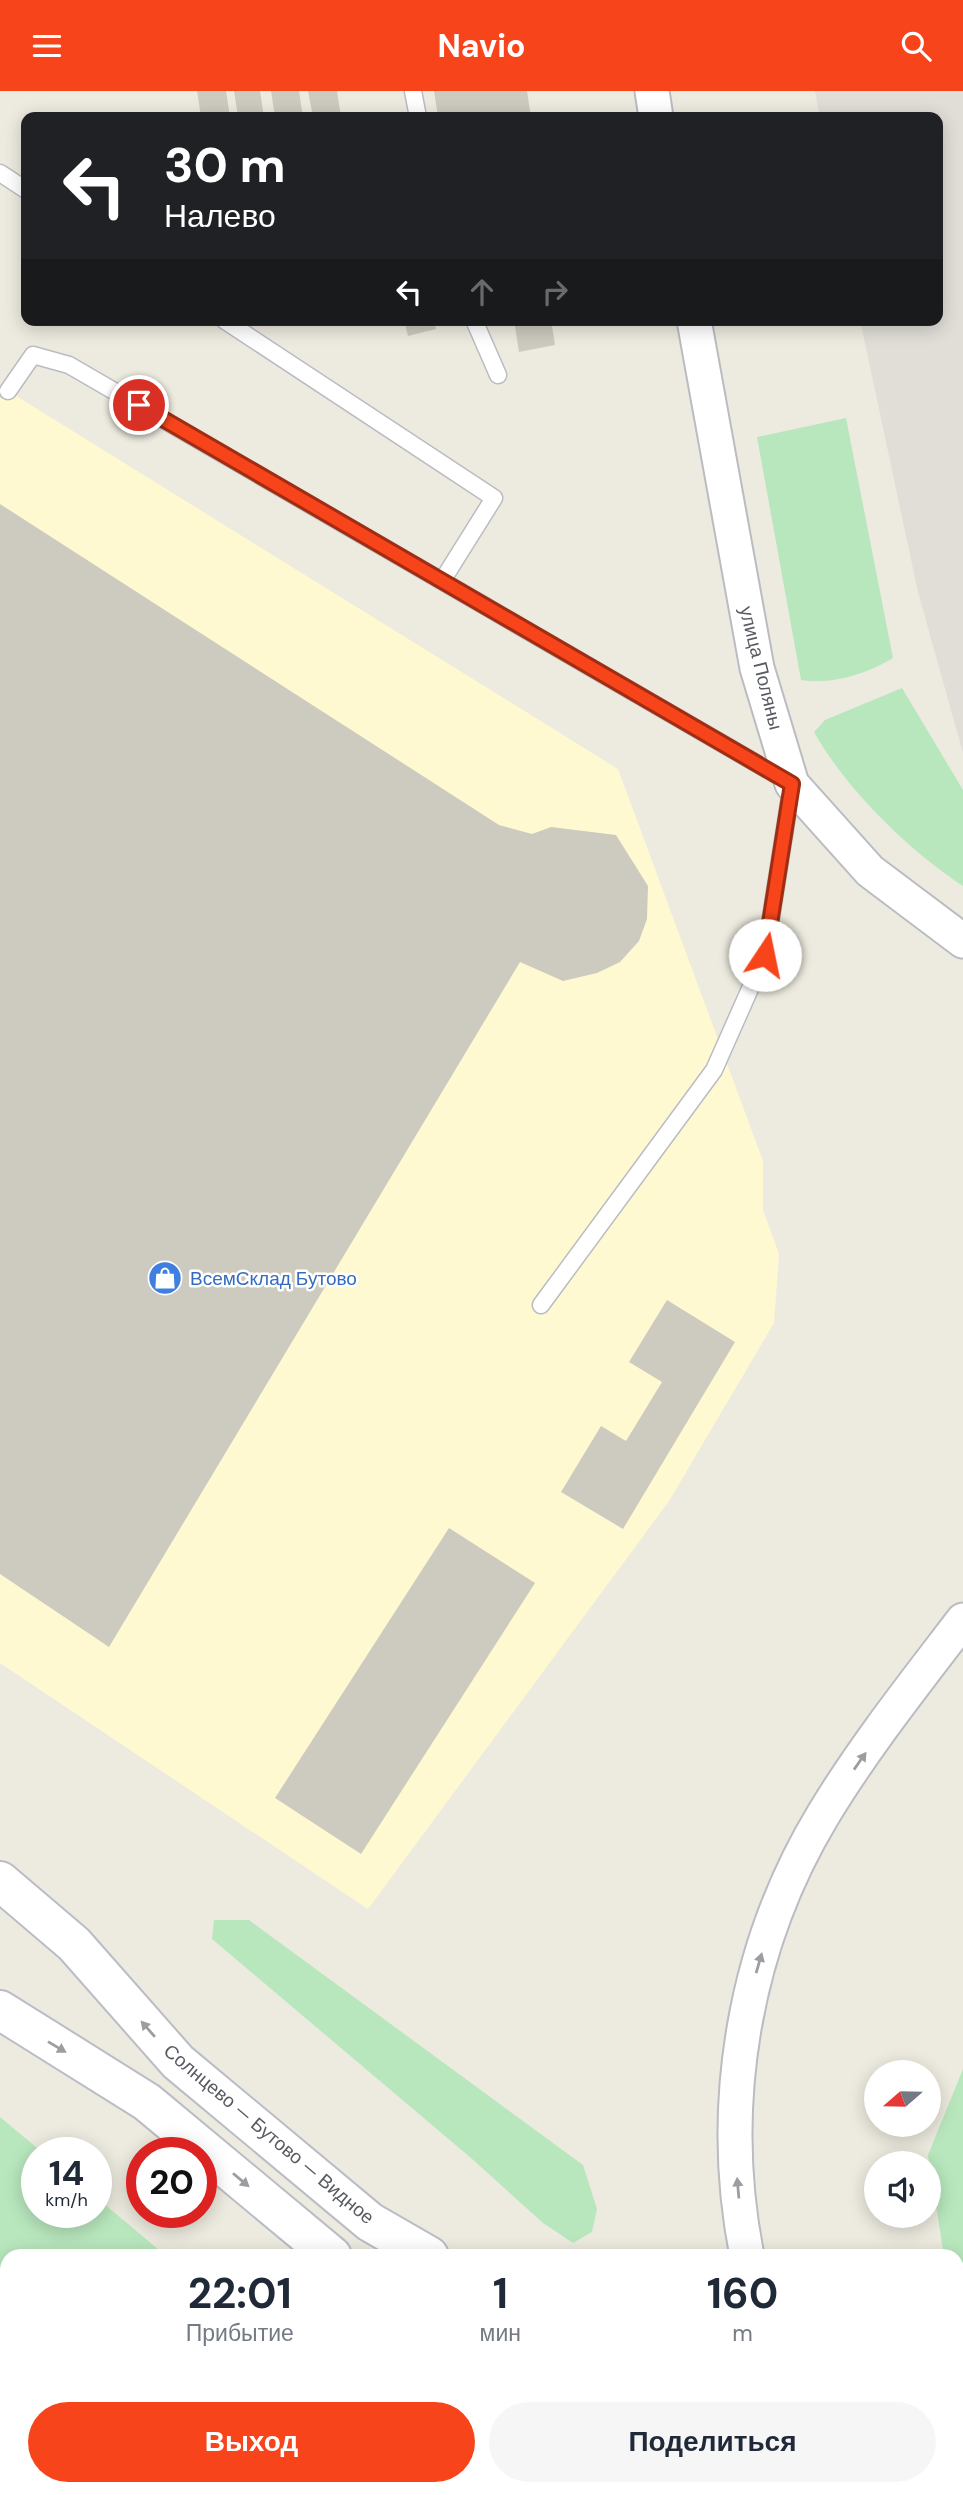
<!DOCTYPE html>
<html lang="ru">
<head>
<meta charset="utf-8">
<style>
	:root { --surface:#fff; --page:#f6f6f7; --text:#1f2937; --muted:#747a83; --accent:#f7441a }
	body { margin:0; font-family:"DM Sans",sans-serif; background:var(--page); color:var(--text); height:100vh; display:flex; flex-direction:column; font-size:26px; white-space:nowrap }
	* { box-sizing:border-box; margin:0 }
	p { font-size:23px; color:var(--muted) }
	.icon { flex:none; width:38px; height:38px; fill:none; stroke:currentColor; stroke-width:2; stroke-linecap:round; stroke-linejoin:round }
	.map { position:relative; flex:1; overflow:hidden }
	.details { position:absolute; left:0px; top:2158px; width:964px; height:247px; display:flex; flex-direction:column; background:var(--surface); border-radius:21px 21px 0 0; box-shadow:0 4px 18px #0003 }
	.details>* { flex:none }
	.guide { position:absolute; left:21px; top:21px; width:922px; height:214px; border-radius:14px; box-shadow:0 4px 18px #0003; background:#202124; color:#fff; overflow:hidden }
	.needle { width:46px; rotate:250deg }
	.fabs { position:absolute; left:864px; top:1969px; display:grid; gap:14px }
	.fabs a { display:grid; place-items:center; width:77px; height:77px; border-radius:50%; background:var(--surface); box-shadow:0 4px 18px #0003; font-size:35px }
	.speed { position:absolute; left:21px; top:2046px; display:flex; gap:14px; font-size:35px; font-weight:700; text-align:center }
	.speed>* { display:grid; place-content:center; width:91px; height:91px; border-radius:50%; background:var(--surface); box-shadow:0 4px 18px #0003; line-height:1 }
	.speed small { font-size:18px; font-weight:400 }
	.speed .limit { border:10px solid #d22; background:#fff; color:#111 }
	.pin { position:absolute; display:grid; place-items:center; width:60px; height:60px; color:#fff; margin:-30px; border:4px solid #fff; border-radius:50%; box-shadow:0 2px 7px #0007 }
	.me { position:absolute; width:77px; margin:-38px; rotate:11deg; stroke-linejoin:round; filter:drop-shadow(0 0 5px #0008) }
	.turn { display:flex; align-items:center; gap:24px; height:147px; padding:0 28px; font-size:32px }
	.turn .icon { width:91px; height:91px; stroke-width:2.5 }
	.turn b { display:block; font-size:49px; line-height:60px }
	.lanes { display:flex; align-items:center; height:66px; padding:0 28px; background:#0003; justify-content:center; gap:35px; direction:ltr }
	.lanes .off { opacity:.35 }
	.eta { display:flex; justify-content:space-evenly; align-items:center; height:119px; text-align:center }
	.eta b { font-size:42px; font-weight:700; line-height:49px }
	.primary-button { display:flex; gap:14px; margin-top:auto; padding:14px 28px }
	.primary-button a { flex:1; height:80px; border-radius:42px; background:var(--accent); color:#fff; font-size:28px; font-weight:700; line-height:80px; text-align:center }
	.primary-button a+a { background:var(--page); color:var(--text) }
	header { display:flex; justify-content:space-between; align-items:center; height:91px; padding:0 28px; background:var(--accent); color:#fff; font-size:32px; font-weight:700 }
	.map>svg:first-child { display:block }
</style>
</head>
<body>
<header><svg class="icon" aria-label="menu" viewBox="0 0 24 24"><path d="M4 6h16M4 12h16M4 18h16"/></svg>Navio<svg class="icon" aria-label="search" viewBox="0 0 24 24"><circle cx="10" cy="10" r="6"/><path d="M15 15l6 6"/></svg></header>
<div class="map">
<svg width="963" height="2404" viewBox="0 0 963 2404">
	<rect width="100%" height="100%" fill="#edebdf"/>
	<path fill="#fff9d1" d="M0,295L618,678L763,1070V1119L779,1163L774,1232L669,1410L368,1818L0,1572Z"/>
	<path fill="#e0ded7" d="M815,0H963V662L918,501L860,229H938V26H820Z"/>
	<path fill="#b8e7bd" d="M846,327L893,567C867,583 831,594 801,589L757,346Z
		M902,597L963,699V795C908,759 846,698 814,641L825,629Z
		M214,1829H249L583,2074L597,2118L592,2141L573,2152L543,2132L471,2067L212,1848Z
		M963,1978V2244L957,2226V2165H944L928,2064Z
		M0,2026L42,2061L37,2062V2121H96V2106L166,2165H7V2276L0,2283Z
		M963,2298V2404H908L903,2398H957V2300Z
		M219,2398H475L483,2404H222Z"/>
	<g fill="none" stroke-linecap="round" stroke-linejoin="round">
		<path stroke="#9cc9ff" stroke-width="12" d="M436,2398L443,2404"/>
	</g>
	<path fill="#cdcac0" d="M197,0H226L230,26H201Z
		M234,0H260L264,26H238Z
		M271,0H299L303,26H275Z
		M308,0H337L341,26H313Z
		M434,0H527L531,26H438Z
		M404,229H434L436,238L408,245Z
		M514,229H551L555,254L519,261Z
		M0,413L499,734L532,743L551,736L616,744L648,795L647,828L639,850L620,871L597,882L563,890L520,871L109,1556L0,1483Z
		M667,1209L735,1251L623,1438L561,1401L601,1335L626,1350L662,1291L629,1271Z
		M449,1437L535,1492L361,1763L275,1707Z"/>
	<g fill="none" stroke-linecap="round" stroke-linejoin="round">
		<g stroke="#babcc2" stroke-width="19">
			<path id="lane" d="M413,0L418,26
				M0,82L26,99
				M224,229L494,407L442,490
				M474,229L498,284
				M8,300L33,264L69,274L792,693L765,864L714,979L541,1214"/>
		</g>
		<g stroke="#babcc2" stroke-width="37">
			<path id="street" d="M652,0L656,26
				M694,229L757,577L792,693L870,780L963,850
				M747,2165C717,2014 744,1855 823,1724C864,1656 915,1592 963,1529
				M845,2398L849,2404"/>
		</g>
		<g stroke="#babdc5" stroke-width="42">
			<path id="secondary" d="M0,1790L74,1853L178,1971L370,2131L429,2165
				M0,1919L147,2011L332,2165
				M573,2398L580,2404
				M738,2398L746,2404"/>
		</g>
		<use href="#lane" stroke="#fff" stroke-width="16"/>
		<use href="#street" stroke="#fff" stroke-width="33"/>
		<use href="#secondary" stroke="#fff" stroke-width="38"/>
	</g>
	<defs><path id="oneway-solid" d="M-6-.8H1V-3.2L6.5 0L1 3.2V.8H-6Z" transform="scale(1.75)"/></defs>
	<g fill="#9b9da1">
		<use href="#oneway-solid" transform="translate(860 1670) rotate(-55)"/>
		<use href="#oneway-solid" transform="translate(759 1872) rotate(-74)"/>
		<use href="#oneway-solid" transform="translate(148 1938) rotate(-131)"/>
		<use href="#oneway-solid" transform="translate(57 1956) rotate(31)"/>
		<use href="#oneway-solid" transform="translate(241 2089) rotate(40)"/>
		<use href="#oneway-solid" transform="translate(738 2097) rotate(-95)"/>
	</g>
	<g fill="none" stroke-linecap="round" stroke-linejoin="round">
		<g stroke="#a12c11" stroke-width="18">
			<path id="route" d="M139,314L792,693L765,864"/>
		</g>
		<use href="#route" stroke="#f7441a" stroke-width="12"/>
	</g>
	<defs>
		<g id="shop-disc" transform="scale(1.75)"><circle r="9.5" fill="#3f7fe0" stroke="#fff"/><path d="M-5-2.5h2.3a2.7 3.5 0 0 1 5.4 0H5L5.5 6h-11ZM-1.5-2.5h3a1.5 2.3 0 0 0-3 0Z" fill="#fff"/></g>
	</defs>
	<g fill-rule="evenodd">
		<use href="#shop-disc" x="165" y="1187"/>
	</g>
	<g text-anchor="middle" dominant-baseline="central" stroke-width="5" stroke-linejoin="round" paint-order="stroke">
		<g font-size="19" fill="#585b62" stroke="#fff">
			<text transform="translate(761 577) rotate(76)">улица Поляны</text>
			<text transform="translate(269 2043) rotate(40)">Солнцево — Бутово — Видное</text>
		</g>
		<g font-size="19" fill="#366cbe" stroke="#fff" text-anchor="start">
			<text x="190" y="1187">ВсемСклад Бутово</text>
		</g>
	</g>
</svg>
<div class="fabs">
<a><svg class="needle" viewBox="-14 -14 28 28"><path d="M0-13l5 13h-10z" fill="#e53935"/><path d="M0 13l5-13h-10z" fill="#747a83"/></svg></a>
<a><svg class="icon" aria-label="sound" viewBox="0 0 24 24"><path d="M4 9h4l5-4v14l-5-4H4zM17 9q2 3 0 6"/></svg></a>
</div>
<div class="speed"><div>14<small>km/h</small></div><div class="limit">20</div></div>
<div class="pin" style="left:139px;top:314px;background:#d93025"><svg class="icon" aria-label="arrive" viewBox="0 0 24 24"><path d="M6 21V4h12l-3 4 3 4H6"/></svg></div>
<svg class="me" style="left:765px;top:864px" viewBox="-20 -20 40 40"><circle r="19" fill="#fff"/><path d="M0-13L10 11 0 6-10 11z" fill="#f7441a"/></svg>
<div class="guide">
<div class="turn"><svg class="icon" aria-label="left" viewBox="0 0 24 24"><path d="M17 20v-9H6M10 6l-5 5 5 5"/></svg><div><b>30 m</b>Налево</div></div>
<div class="lanes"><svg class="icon" aria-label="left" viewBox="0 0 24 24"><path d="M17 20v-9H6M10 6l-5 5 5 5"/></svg><svg class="icon off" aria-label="ahead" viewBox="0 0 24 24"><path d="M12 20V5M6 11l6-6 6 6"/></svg><svg class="icon off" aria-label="right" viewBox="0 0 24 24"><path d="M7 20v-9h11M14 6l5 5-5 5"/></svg></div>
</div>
<section class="details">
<div class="eta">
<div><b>22:01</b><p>Прибытие</p></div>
<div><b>1</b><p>мин</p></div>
<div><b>160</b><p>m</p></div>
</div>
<div class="primary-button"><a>Выход</a><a>Поделиться</a></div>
</section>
</div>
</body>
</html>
